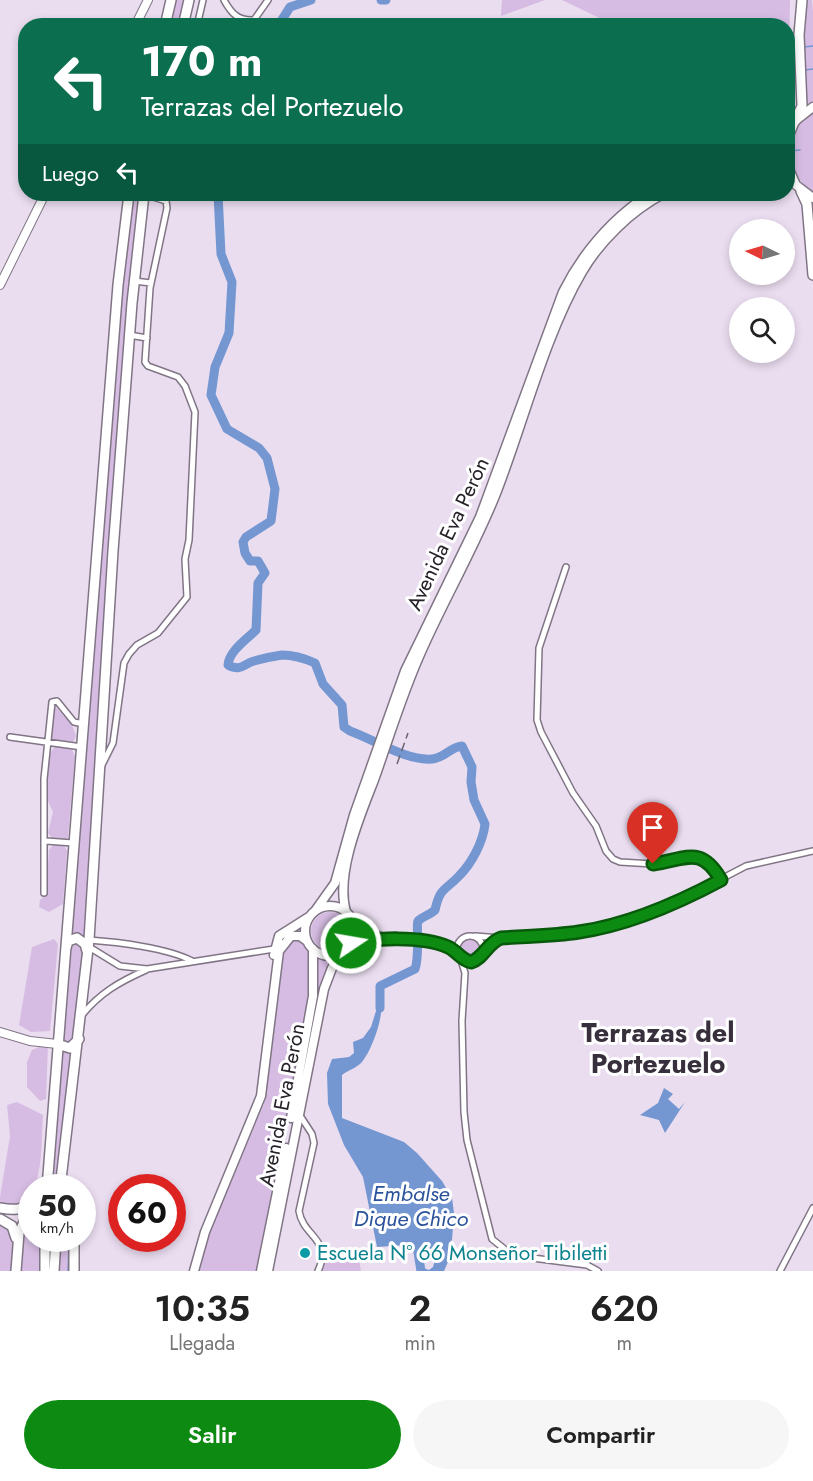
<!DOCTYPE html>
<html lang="es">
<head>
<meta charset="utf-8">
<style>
	:root { --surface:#fff; --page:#f6f6f6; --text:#222; --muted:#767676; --accent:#0d8a11 }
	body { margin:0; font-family:Jost,sans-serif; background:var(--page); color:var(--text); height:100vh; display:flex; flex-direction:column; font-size:22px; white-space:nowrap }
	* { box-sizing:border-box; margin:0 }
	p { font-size:20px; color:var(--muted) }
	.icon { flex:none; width:33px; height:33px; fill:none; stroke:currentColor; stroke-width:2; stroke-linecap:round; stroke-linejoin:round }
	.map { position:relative; height:1271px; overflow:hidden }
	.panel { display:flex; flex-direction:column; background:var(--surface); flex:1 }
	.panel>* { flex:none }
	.hud { position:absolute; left:18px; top:18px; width:777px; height:183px; border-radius:24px; box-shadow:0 3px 9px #0003; background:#0b6e4f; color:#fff; overflow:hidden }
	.needle { width:39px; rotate:275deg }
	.controls { position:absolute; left:729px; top:219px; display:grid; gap:12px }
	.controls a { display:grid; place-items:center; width:66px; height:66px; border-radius:50%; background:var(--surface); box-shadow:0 3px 9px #0003; font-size:30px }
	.speed { position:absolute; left:18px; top:1174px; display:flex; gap:12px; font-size:30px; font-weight:700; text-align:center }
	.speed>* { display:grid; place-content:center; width:78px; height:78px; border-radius:50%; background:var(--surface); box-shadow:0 3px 9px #0003; line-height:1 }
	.speed small { font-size:15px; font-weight:400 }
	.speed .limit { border:9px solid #d22; background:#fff; color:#111 }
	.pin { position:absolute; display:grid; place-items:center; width:51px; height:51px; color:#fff; margin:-62px -26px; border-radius:50% 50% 50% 0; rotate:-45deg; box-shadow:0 0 6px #0007 }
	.pin .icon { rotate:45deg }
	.me { position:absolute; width:66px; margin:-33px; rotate:78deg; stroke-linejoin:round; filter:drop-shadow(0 0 4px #0008) }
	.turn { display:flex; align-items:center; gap:21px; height:126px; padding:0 24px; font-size:27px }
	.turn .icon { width:78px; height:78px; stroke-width:2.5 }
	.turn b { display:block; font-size:42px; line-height:51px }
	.then { display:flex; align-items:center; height:57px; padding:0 24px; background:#0003; gap:12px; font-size:22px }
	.eta { display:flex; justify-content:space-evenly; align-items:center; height:102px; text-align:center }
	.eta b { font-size:36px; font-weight:600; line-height:42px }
	.primary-button { display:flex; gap:12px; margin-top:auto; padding:12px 24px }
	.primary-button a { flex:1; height:69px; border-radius:36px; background:var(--accent); color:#fff; font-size:24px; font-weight:600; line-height:69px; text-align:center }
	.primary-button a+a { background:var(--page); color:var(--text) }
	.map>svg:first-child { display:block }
</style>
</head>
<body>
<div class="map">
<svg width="813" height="1271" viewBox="0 0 813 1271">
	<rect width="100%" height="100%" fill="#eaddf0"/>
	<path fill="#d6bce2" d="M174,0H186L180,25L168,26Z
		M502,0H545L501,16Z
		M562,0H790L789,54L788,26L614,25Z
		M805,0H812L813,12V101L808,105L805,104L802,46Z
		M813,112V193C786,174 778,128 813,112Z
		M132,194H141L125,351L87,938L76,934L68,936L115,352Z
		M54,705L72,725L76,736L73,742L50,739Z
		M55,747L71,748L75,756L68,837L65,840L52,838L48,833L53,812L48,801L47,774L50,753Z
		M54,844H63L67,851L63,904L49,912L39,907L40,900L46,895L49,850Z
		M311 931a19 19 0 1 1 38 0a19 19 0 1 1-38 0Z
		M353,920L376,936L355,942Z
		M293,937L306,943L312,977L260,1271H197L205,1243L264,1104L277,962Z
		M54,939L58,944L50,1031L31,1032L19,1025L32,947Z
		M461 949a9 9 0 1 1 18 0a9 9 0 1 1-18 0Z
		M75,944L83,950L74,1038L73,1043H63L70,950Z
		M317,955L332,957L318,995L274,1231L316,995Z
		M44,1045L48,1046L46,1099L40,1101L27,1087V1062L32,1050Z
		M59,1049L72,1051L57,1188H50Z
		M17,1102L43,1115C41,1143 44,1183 24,1202L10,1205L0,1202V1197L10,1136L7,1105Z
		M31,1211L32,1239H41L40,1271H19L21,1237Z
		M0,1222C18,1231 14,1253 13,1271H0Z
		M61,1239H72V1271H59Z
		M326,1257L359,1260L361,1271H322Z"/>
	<path fill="#7496d1" d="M380,998C386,1012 372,1050 362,1062C357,1068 348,1070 342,1075V1118L404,1142L417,1153L442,1181L452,1198L454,1213L452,1240L449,1243L451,1255L444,1271H418L419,1260L423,1268L429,1270L433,1267L438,1250L408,1245L377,1247L363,1177L344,1145L328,1104L327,1073L332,1059L349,1057L354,1053L353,1042L363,1038L371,1027Z
		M664,1088L673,1094L668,1099L679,1109L685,1102L665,1133L659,1120L640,1115L658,1103Z"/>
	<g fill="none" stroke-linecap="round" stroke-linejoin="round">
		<path stroke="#7496d1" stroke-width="1.5" d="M803,47L813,46
			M805,70L813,69
			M789,151L800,150
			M68,1271L69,1245"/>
		<path stroke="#7496d1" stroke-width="9" d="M381,0H386
			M278,26L290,7L311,0
			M218,194L221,254L232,282L229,333L215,367L211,395L227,429L259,448L267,458L275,489L271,521L246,537L243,542L245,553L250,561H258L265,573L258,583L256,630C247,639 229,651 228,665C241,672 243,664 254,661C261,659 275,656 282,655C293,655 306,659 315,663L323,684L342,705L344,727L350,731C375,740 406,761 432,759C445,758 450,747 462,746L472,767L471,782L474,800L485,824C483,842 472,863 459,876C445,891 440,887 435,910C430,915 423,916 418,921C416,923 420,956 415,969L380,986V1008
			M415,1234L421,1271"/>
		<g stroke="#807585" stroke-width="8">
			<path id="street" d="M224,0C231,13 238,21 254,20L268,0
				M197,26L203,0
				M134,281L151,283
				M129,335L147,338
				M566,567L539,648L537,720L541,732L573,793L596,826L606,851L613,859L620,862L653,864L688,857L701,858L710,862L721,880
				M10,737L82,747
				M100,769L113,743L124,663L129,654L137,645L158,633L187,597L185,559L189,540L195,412L185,386L178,377L148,366L145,362L150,288L167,208L166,201L144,194
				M46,841L73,843
				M44,893V779L52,702L57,701L74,722L84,724
				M350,916L368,930L384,937
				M457 949a13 13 0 1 1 26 0a13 13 0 1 1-26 0Z
				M475,936L501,938L568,933L608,926L679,901L746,866L813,851
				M89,940C117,942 168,948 192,961
				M89,947L120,966L147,969L274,949
				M348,948C373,932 437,937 459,956
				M460,957L465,973L462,1021L464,1112L467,1140L492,1239L507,1251L525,1257L587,1265L598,1271
				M82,1015C100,993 119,982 146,970
				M299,1114L312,1134L314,1143L299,1211C303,1237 333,1239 318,1271
				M780,1271L813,1208"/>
		</g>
		<g stroke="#807585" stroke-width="10">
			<path id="secondary" d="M135,26L148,0
				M0,285L45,194
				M0,1032L30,1041L57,1044"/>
		</g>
		<g stroke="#807585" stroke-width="11">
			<path id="primary" d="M788,138L795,121L813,107
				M788,167L796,185L813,198
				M305 931a25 25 0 1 1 50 0a25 25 0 1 1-50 0Z
				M315,911L335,883L354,815L405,671L480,517L563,292C583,252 612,219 649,194
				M346,912C335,874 360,816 374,780C389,738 402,694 421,652C444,600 473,550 495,496C523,425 544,337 582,272C600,241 631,211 663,194
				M274,955L279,936L309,917
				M291,1118L313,996V949
				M194,1271L205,1232L261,1096L279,951L291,936H300L307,941
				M261,1271L286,1148
				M268,1271L324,989L332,968L345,951"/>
		</g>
		<g stroke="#807585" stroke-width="12">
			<path id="highway" d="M165,26L171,0
				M183,26L189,0
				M795,121L802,106L799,35L802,0
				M801,191L807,204L813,275
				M66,948L68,941L77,938L85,944L87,951
				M57,1044L70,1048L79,1039
				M47,1188L118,285L129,194
				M60,1188L89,940L113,551L132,303L144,194
				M0,1208C11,1210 23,1211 32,1202
				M0,1219L12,1226L16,1238
				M74,1239V1271
				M16,1271L19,1233L32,1204
				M45,1271V1239
				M54,1271L56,1239"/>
		</g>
		<use href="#street" stroke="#fff" stroke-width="5"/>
		<use href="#secondary" stroke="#fff" stroke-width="8"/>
		<use href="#primary" stroke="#fff" stroke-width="8"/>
		<use href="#highway" stroke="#fff" stroke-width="9"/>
		<path stroke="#6d6570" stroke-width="1.5" stroke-dasharray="9 4.5" stroke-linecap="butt" d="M397,764L408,733"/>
	</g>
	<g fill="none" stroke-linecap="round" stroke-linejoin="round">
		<g stroke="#085a0b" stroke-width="15">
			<path id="route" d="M351,943L348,948C369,935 426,937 448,947C457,951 461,960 471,962C484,958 487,943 501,938C527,936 553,936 579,932C628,925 678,903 721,880C701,845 687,859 653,864"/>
		</g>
		<use href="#route" stroke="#0d8a11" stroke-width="10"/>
	</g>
	<circle fill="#0f9aa8" stroke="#fff" stroke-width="2" cx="305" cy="1253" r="6"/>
	<g text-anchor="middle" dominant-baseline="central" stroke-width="6" stroke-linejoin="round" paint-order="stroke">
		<g font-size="21" fill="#272229" stroke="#fff">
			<text transform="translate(448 534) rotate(-65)">Avenida Eva Perón</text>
			<text transform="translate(282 1105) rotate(-79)">Avenida Eva Perón</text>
		</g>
		<g font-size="21" fill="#0d838f" stroke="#fff" text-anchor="start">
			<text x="317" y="1253">Escuela N° 66 Monseñor Tibiletti</text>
		</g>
		<g font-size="22" font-style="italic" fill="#2b539b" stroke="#fff">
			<text x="411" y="1193">Embalse<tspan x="411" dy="25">Dique Chico</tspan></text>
		</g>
		<g font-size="27" font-weight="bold" fill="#382f3d" stroke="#fff">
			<text x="658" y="1032">Terrazas del<tspan x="658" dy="31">Portezuelo</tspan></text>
		</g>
	</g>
</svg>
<div class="controls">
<a><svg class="needle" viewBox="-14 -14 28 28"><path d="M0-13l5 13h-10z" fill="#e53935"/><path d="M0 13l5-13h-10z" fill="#767676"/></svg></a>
<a><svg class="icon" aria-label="search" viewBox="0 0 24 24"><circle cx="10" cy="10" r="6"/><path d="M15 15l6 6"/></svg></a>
</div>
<div class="speed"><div>50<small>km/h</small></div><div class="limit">60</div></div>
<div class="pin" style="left:653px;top:864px;background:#d93025"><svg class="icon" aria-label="arrive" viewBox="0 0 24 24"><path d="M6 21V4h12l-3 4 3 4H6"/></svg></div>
<svg class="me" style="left:351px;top:943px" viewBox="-20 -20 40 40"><circle r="17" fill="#0d8a11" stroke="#fff" stroke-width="3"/><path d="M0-11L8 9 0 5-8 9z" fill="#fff"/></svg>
<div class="hud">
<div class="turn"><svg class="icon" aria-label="left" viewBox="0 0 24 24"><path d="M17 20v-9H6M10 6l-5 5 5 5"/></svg><div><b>170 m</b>Terrazas del Portezuelo</div></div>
<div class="then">Luego<svg class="icon" aria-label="left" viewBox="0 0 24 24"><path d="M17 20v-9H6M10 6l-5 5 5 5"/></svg></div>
</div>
</div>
<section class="panel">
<div class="eta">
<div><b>10:35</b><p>Llegada</p></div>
<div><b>2</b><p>min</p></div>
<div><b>620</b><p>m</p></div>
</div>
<div class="primary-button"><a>Salir</a><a>Compartir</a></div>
</section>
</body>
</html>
